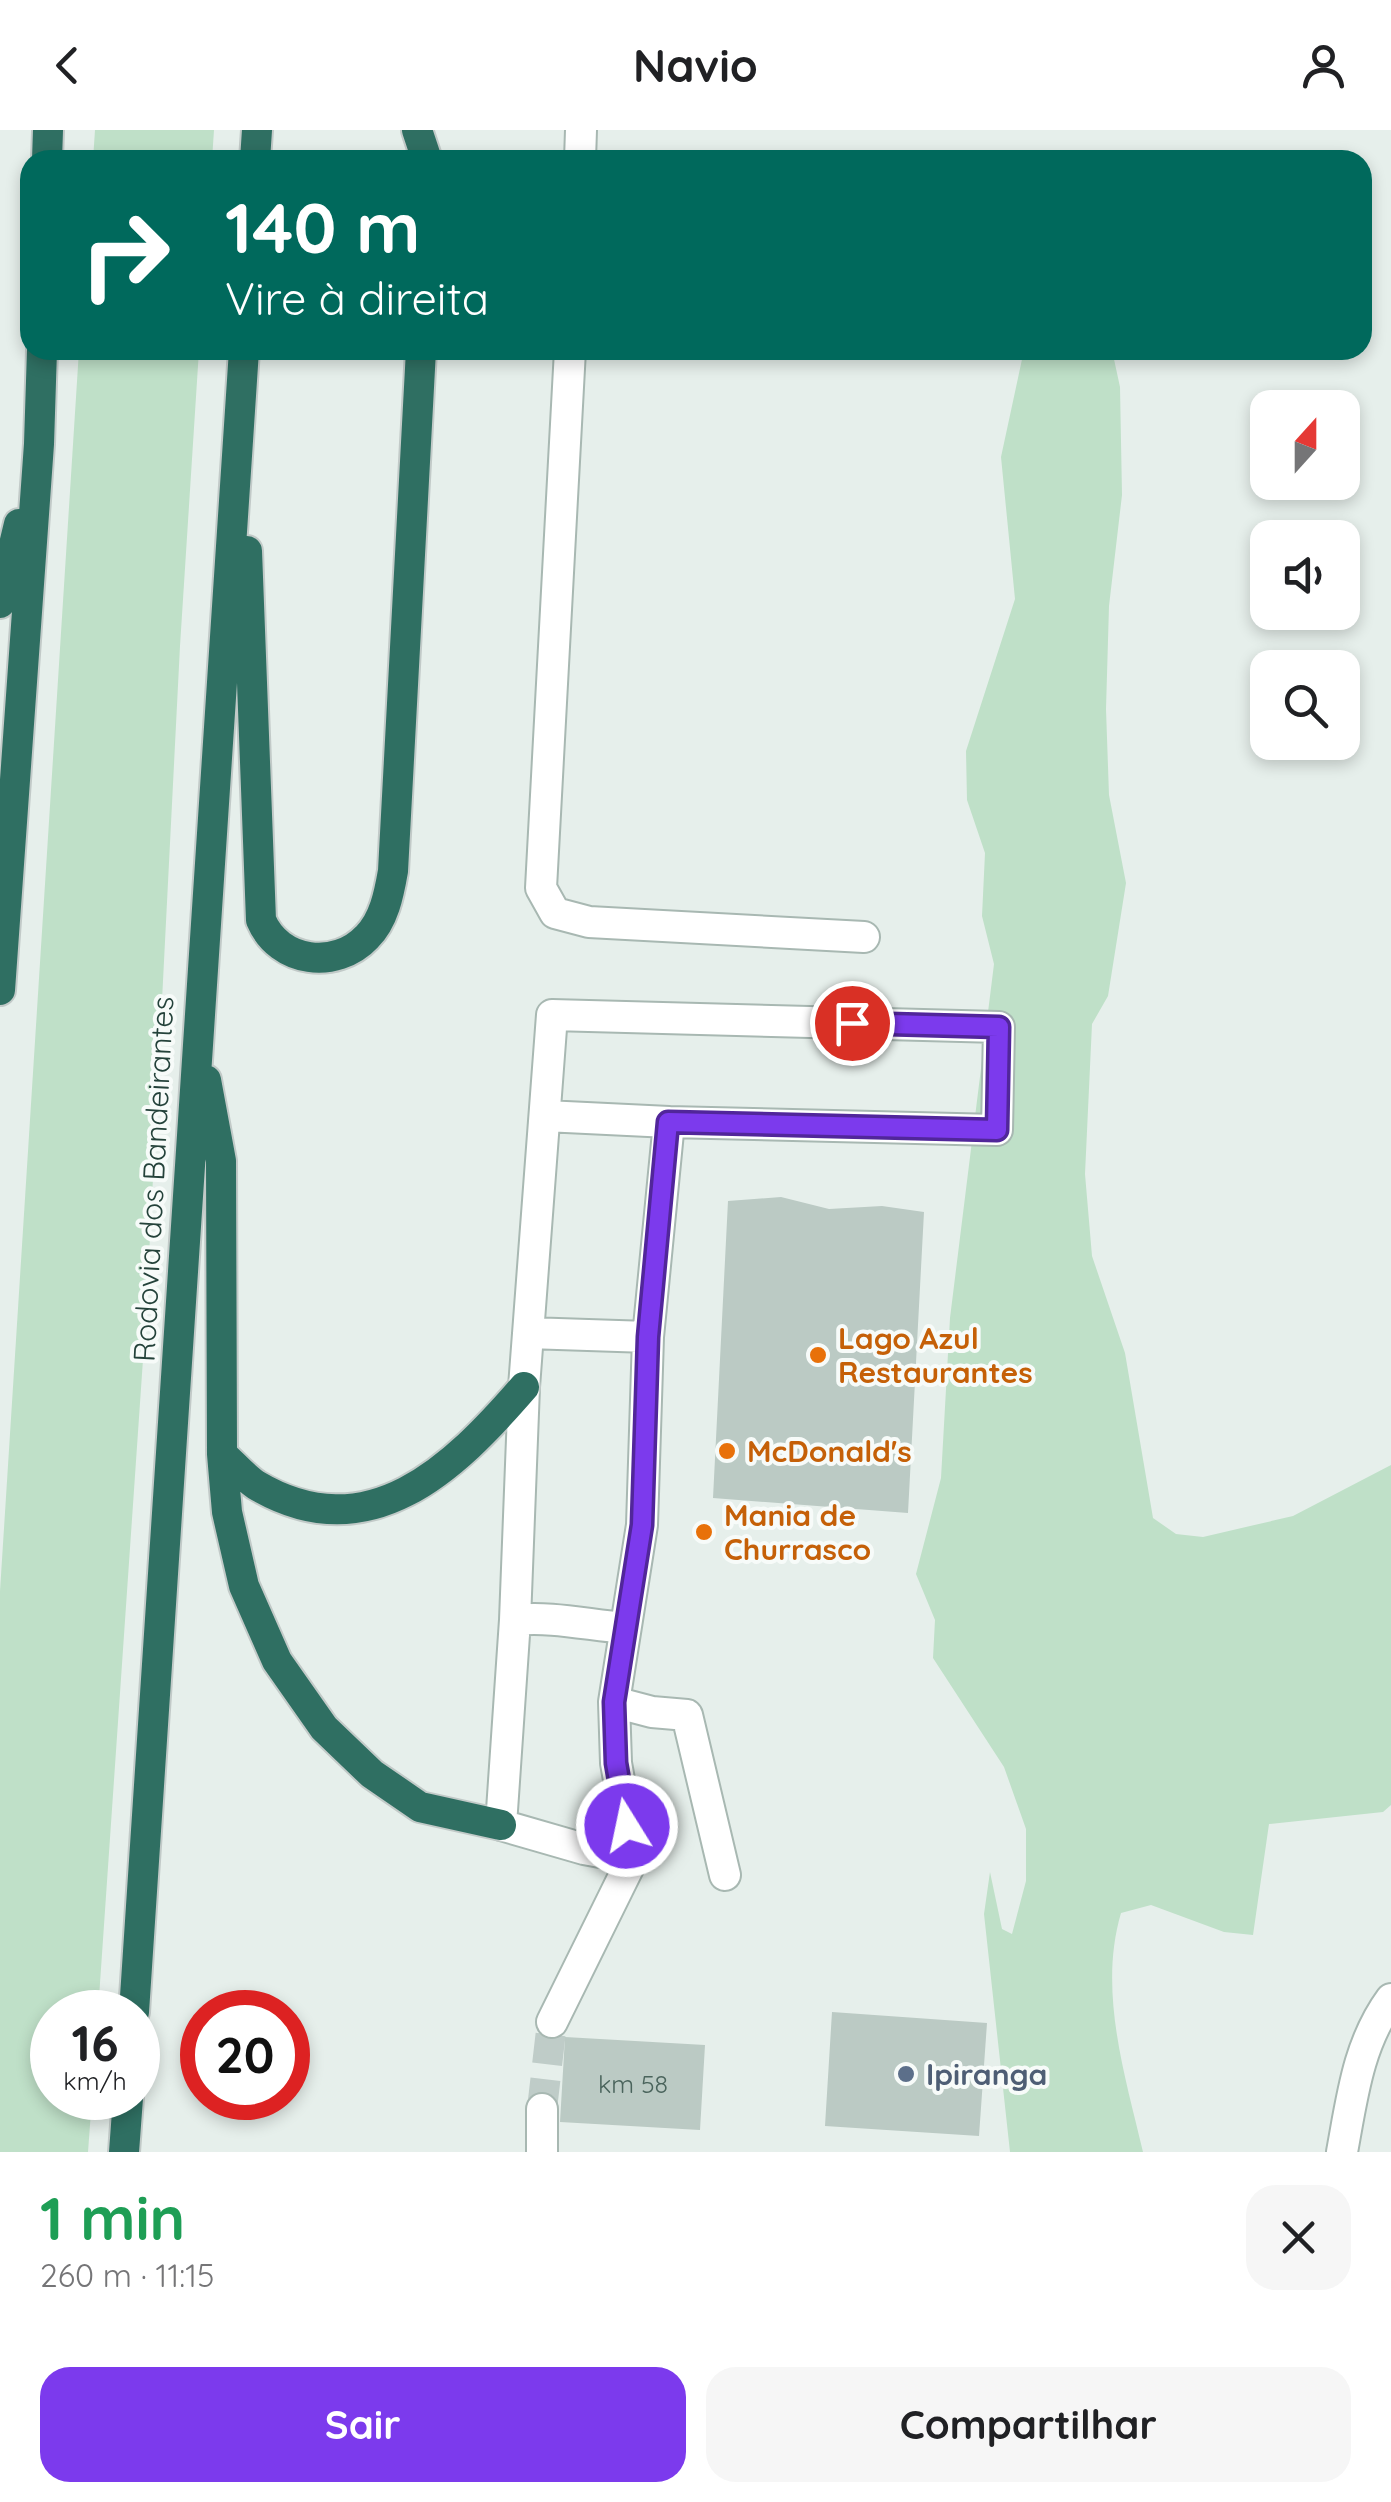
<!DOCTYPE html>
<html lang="pt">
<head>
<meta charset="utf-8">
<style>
	:root { --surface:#fff; --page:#f6f6f6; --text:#202124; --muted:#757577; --accent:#7c3aed }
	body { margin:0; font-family:Quicksand,sans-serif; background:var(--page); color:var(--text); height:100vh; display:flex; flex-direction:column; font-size:38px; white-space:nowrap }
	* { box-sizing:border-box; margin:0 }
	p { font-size:32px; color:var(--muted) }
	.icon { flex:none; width:55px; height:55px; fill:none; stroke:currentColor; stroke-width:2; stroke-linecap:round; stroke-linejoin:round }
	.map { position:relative; height:2022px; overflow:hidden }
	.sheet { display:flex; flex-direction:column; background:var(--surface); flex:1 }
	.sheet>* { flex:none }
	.top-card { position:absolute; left:20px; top:20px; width:1352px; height:210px; border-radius:30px; box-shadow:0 5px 15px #0003; background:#00695c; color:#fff; overflow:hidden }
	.needle { width:65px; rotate:21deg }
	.buttons { position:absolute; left:1250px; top:260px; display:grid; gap:20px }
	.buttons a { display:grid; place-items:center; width:110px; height:110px; border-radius:20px; background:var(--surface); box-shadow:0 5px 15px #0003; font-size:50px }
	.speed { position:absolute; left:30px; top:1860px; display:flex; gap:20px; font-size:50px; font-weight:700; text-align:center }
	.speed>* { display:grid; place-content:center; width:130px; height:130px; border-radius:50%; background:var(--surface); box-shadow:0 5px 15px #0003; line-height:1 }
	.speed small { font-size:25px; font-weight:400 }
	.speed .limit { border:15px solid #d22; background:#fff; color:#111 }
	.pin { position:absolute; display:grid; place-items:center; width:85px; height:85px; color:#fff; margin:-42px; border:5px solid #fff; border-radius:50%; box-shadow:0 2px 10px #0007 }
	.me { position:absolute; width:110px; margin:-55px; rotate:350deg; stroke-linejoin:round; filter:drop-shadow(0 0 8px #0008) }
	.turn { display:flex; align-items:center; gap:35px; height:210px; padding:0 40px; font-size:45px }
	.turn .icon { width:130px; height:130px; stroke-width:2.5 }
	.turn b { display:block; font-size:70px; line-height:85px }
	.round { display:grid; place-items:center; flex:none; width:105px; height:105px; border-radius:30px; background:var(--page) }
	.summary { display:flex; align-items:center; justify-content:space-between; height:170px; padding:0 40px }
	h1 { font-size:60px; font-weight:700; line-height:75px; color:#1e9e55 }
	.action { display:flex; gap:20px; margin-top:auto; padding:20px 40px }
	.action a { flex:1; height:115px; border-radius:30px; background:var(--accent); color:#fff; font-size:40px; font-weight:700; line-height:115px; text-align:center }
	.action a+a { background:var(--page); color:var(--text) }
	header { display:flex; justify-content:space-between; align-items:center; height:130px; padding:0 40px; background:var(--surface); font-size:45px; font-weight:700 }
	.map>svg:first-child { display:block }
</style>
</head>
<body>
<header><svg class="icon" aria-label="back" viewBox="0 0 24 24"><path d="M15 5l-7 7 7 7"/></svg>Navio<svg class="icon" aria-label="person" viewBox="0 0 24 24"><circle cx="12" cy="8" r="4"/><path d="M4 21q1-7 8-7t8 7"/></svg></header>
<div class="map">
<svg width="1391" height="2022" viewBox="0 0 1391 2022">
	<rect width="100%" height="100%" fill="#e6efeb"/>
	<path fill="#bfe0c8" d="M95,0H214L212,30H93Z
		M79,220H199L180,516L146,1186L98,1882H52V1968H92L88,2022H0V1461Z
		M1024,220H1112L1120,257L1122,365L1109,476L1106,579L1109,665L1126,753L1108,866L1092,894L1085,1044L1092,1126L1125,1223L1153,1388L1176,1404L1203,1407L1293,1386L1391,1335V1675L1383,1682L1269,1694L1253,1805L1224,1802L1151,1775L1121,1783C1098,1861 1125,1945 1143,2022H1010L984,1784L990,1742L1002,1799L1012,1804L1026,1751V1699L1004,1637L933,1528L935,1490L916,1444L941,1348L950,1188L994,834L982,786L985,723L967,670L966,621L1015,469L1001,327Z"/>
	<path fill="#bbcac4" d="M781,1067L829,1079L882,1076L924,1082L908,1383L713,1368L728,1071Z
		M832,1882L987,1893L979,2006L825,1996Z
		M565,1907L705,1915L700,2000L560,1992Z"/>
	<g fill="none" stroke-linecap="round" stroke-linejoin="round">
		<path stroke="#bfccc8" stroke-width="30" stroke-dasharray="30 15" stroke-linecap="butt" d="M542,1979L552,1892"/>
		<g stroke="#a8b8b2" stroke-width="34">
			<path id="minor" d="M580,30L581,0
				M570,220L541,758L555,783L589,792L864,807
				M545,986L669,992
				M528,1203L648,1207
				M515,1490L501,1695L584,1719L633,1728
				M625,1498C588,1495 551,1486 515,1490L524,1257L552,885L999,897L997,1000L669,992L648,1207L642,1395L614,1572L652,1582L687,1585L725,1745
				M552,1892L633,1728L616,1633L614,1572
				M542,1979V2022
				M1342,2022C1352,1968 1358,1914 1391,1869"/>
		</g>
		<g stroke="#c2cac8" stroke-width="34">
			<path id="highway" d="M417,0L427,30
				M47,30L48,0
				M255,30L257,0
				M247,421L261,790C279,833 336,840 367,807C384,790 389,764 393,741L421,220
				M0,473L19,394
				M0,860L39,314L42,220
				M206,950L221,1031L222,1324L227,1382L244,1456L277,1531L324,1598L372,1644L420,1677L501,1695
				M222,1324C233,1334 244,1347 256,1355C369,1422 454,1338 524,1257
				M134,1882L244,220
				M124,2022L128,1968"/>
		</g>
		<use href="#minor" stroke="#fff" stroke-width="30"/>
		<use href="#highway" stroke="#2f6f62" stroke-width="30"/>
	</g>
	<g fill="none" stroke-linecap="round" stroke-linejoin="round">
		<g stroke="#51269a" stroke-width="25">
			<path id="route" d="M627,1696L616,1633L614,1572L642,1395L648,1207L668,992L997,1000L999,897L852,893"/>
		</g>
		<use href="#route" stroke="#7c3aed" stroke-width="18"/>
	</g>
	<g fill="#e8710a" stroke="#f7fbf9" stroke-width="4">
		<circle cx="818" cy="1225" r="10"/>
		<circle cx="727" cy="1321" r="10"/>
		<circle cx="704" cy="1402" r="10"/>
	</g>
	<circle fill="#5c6f8a" stroke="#f7fbf9" stroke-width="4" cx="906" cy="1944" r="10"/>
	<g text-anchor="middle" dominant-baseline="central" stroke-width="8" stroke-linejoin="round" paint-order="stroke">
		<g font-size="25" fill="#4a645c">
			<text x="633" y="1953">km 58</text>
		</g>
		<g font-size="30" fill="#24423a" stroke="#f7fbf9">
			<text transform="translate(153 1049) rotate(-87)">Rodovia dos Bandeirantes</text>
		</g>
		<g font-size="30" font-weight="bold" fill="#c56008" stroke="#f7fbf9" text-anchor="start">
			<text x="838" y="1208">Lago Azul<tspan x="838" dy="34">Restaurantes</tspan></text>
			<text x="747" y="1321">McDonald's</text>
			<text x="724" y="1385">Mania de<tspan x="724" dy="34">Churrasco</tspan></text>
		</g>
		<g font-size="30" font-weight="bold" fill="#4e5e75" stroke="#f7fbf9" text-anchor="start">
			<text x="926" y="1944">Ipiranga</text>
		</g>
	</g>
</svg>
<div class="buttons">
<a><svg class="needle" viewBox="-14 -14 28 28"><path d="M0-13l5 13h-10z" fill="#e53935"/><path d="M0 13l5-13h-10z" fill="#757577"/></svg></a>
<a><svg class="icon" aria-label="sound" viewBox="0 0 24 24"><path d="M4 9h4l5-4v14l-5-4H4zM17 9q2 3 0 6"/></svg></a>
<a><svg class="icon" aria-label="search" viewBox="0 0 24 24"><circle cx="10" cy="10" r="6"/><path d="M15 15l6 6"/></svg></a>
</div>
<div class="speed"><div>16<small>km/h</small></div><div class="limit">20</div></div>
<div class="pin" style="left:852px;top:893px;background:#d93025"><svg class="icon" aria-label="arrive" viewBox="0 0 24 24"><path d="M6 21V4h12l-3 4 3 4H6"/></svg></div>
<svg class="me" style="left:627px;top:1696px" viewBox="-20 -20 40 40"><circle r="17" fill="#7c3aed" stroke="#fff" stroke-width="3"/><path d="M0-11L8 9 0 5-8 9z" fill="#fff"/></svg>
<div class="top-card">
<div class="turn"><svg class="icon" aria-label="right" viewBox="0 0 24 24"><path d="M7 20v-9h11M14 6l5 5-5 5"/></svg><div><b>140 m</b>Vire à direita</div></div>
</div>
</div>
<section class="sheet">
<div class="summary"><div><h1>1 min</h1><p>260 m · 11:15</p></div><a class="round"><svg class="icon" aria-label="close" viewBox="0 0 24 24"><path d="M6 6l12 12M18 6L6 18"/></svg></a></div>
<div class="action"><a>Sair</a><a>Compartilhar</a></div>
</section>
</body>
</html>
